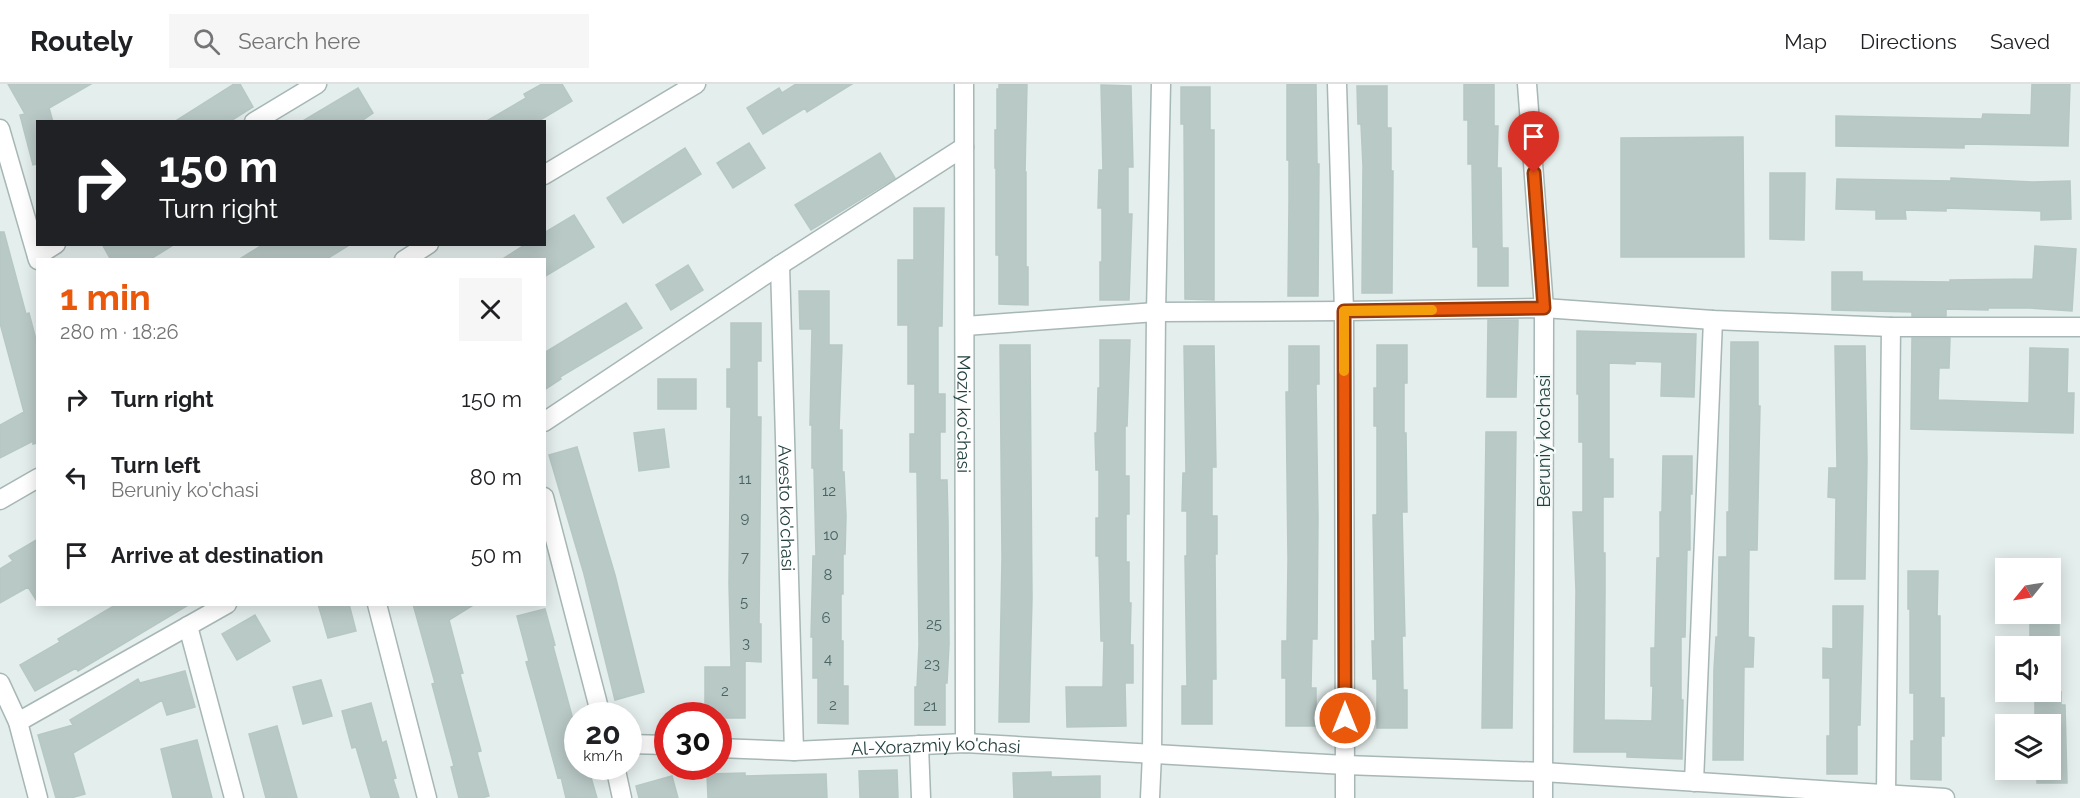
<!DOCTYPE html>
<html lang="en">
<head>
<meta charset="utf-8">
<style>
	:root { --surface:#fff; --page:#f6f6f6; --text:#202124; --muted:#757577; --line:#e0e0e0; --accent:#ea580c }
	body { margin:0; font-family:Raleway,sans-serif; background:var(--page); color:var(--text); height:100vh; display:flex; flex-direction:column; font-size:22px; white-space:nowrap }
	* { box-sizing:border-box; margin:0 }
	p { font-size:20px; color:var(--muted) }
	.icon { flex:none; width:33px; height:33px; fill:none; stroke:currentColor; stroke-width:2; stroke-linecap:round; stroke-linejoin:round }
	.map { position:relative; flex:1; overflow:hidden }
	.panel { position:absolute; left:36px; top:174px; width:510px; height:348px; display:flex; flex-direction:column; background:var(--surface); border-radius:0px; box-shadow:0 3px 15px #0003 }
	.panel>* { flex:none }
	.guide { position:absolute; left:36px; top:36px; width:510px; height:126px; border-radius:0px; box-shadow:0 3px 15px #0003; background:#202124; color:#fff; overflow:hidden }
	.needle { width:39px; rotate:240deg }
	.fabs { position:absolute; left:1995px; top:474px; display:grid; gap:12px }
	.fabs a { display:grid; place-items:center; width:66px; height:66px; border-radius:0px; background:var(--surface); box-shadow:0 3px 15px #0003; font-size:30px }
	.speed { position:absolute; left:564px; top:618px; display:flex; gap:12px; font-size:30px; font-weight:700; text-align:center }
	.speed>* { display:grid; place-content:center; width:78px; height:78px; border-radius:50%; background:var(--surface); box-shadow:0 3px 15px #0003; line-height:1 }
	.speed small { font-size:15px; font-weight:400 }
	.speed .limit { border:9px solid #d22; background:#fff; color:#111 }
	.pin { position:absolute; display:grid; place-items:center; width:51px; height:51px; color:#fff; margin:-62px -26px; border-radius:50% 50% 50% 0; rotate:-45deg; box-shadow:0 0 6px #0007 }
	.pin .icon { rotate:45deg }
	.me { position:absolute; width:66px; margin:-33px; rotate:0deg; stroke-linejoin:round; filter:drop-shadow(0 0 4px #0008) }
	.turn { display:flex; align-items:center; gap:21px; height:126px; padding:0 24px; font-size:27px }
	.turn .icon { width:78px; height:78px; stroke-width:2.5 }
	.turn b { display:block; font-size:42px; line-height:51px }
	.round { display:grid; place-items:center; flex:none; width:63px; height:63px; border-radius:0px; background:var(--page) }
	.summary { display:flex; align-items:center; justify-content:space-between; height:102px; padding:0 24px }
	h1 { font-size:36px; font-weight:700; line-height:45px; color:var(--accent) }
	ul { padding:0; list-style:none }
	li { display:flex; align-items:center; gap:18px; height:78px; padding:0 24px }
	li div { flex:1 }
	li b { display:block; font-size:22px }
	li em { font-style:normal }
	header { display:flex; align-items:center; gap:36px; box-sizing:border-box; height:84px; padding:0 30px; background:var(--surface); border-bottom:2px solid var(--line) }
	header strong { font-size:28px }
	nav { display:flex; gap:33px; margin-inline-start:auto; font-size:21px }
	.search { width:420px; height:54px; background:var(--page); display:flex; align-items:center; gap:15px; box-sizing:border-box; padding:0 21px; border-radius:0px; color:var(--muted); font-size:22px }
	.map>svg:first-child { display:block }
</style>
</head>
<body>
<header>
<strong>Routely</strong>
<div class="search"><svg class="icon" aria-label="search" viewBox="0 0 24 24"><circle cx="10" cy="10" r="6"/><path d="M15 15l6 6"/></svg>Search here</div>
<nav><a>Map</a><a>Directions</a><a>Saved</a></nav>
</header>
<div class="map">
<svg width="2080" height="714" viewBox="0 0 2080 714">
	<rect width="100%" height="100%" fill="#e4eeec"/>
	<path fill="#b9c9c6" stroke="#b6c8c4" stroke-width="1.5" d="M8,0H91L49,24L53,38H38V80L33,81L20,31L25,30Z
		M234,0H240L253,23L229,38H174Z
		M542,0H562L572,17L537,38H485L526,14L524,10Z
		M796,0H852L807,28L805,24L763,50L747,24L779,4L782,9Z
		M999,0H1027L1025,88H1026V183H1028V221L999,220V171H996V84H995V46H997V5H999Z
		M1287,0H1316L1317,80H1319L1318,212H1288L1289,118V76H1287Z
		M1464,0H1494V42H1498L1497,84H1501L1502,164H1508V202H1478V163H1473L1472,80H1468V36H1464Z
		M2032,0H2070L2068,62L1964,60V64L1836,62V32L1982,35L1983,30L2031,31Z
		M1101,1L1131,2L1133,83H1128V130H1132L1129,216H1100V178H1102V124H1098L1099,86H1103Z
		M1357,2H1387V44H1391V87H1393L1392,209H1362L1363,82L1361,40H1358Z
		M1181,3H1210V46H1214V216L1185,215L1184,40H1181Z
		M358,4L373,29L360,38H301Z
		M1743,53L1744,173H1621V54Z
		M749,59L765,84L733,104L717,79Z
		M685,64L701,90L623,139L607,114Z
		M880,69L895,94L811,146L795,121Z
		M1770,89H1805L1804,156L1770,155Z
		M1951,94L2032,98L2070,97L2071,135L2041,136V127L1946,124V127L1905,126L1906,135H1876V126L1836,125L1837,95L1951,97Z
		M914,124H944L942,242H938V310H945V348H940V396H947L948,436L949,560L947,599H945V641H915V603H917L919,561L917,388H910V350H915V300H908V241H898V176H914Z
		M574,131L594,163L544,193V176H501L526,160H544V149Z
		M0,148H4L26,230L29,229L38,263V359L33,360V357L0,374V341L24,328L0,239Z
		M102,160H175L149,176H111Z
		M264,160H351L325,176H238Z
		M2035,162L2076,165L2072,227L2029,224H1988V226L1946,225V232H1912V228L1832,226V188H1862V197L1950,198V196L2033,195Z
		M688,181L703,206L671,226L656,201Z
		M799,207H829V261H842L839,346H842V388H844L846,432L845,470H843V510H841V557H843V602H848V640L818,639V594H813V553H811L813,472H816L814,384H812V341H810L812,245H800Z
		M626,219L642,244L560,293L561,295L544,306V269Z
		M1488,236H1518L1516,313H1487Z
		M731,239H761V277H757V333H761L759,540H761V578L745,577V634H718V632H705V583H731L729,499L731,323H727V285H731Z
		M1577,247L1696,250L1694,313L1661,312L1662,278L1635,277V280L1609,279V375H1613V413H1603V469H1605V509L1604,636L1652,637L1653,602H1651V564H1655L1657,474H1660V428H1662L1663,372H1692V410H1690V466H1687L1685,553H1681V616H1683L1682,675L1627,673V668H1574L1576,507L1573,428H1583V358H1579V310H1577Z
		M1912,254H1950L1949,284H1939L1938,316L2029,319L2030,264L2068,265L2067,309H2074L2073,349L1911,345Z
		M1100,256H1130L1127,342H1125V392H1129V430H1126V478H1129V519H1131L1130,561H1133V599H1125L1126,642L1067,643L1066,603H1103L1104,557H1101L1099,472H1096V434H1099V386H1096L1095,349H1097L1098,304H1100Z
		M1731,258H1758V322H1760L1757,466H1749L1748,553L1754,554L1753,583H1744L1743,676H1713L1714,585L1716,553H1718L1719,473H1727V428H1729Z
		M1000,261H1030L1032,514L1029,638H999L1002,474Z
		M1377,261H1407V299H1404V349H1406L1407,428H1402L1405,552H1402L1403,606H1407V644H1377V595H1373L1372,557H1375L1373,431H1377V342H1374V304H1377Z
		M1184,262H1214L1216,383H1212V432H1217V470H1215L1216,595H1212V640H1182V602H1187L1185,472H1187V427H1182L1183,389H1186Z
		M1289,262H1319V300H1316L1318,433L1317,555H1312L1311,604H1316V642H1286V594H1282V557H1287L1288,475L1286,308H1289Z
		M1835,262H1865L1867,376L1865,495H1835L1836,414L1828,413L1829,384H1837Z
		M658,295H696V325H658Z
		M664,345L669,383L639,387L634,349Z
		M1486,348H1516L1512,644H1482Z
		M577,363L615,491L644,608L615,616L584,490L549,371Z
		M38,455V519L28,503L0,519V485L13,477L9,472Z
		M1908,487H1938L1937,532H1940V614H1944V652H1941V696L1911,695V657H1914V609H1910V525H1908Z
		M117,520H190L78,587L76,584L35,607L20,581L60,558L58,555Z
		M318,520H349L356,547L328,554Z
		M413,520H475L449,536L463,589L460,590L481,667L477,668L489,712L482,714H459L451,683L454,682L432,600L435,599Z
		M1833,522H1863L1860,641H1857V690H1827V652H1830V594H1823V564L1833,565Z
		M545,525L555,561L553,562L578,654V682H586L588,691L590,690L597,714H566L561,693L558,694L537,617L526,578L529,577L517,532Z
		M2032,530H2059V562H2030V538H2032Z
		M255,531L270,557L237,576L222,550Z
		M185,587L195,623L167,631L162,616L73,669L85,710L71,714H56L38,651L73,641L70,636L138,595L140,599Z
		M321,596L332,632L303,640L293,603Z
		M2035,608H2061V621H2065L2067,699H2037V686H2050V640H2035Z
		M371,619L382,659L386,657L396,694L393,695L399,714H371L356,663L352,664L342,627Z
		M277,642L297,714H266L249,650Z
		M197,656L212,714H173L161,665Z
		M897,686L898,714H860L859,687Z
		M1051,688V693L1100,692V714H1014L1013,689Z
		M745,689V692L826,690L827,714H708L707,690Z
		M672,692L678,714H639L636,702Z"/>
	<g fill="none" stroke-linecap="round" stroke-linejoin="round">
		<g stroke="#a6b7b5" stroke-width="21">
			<g id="minor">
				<path id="s1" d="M964,0L965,659"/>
				<path d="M1337,0L1344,227L1345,714"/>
				<path d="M254,38L317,0"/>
				<path d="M0,45L38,176"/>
				<path d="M37,172L56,160"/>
				<path id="s2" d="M780,181L794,667"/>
				<path d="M965,242L1156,228L1344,227L1544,224L1713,236L1891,243H2080"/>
				<path d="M544,338L780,181L964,63"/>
				<path d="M544,413L601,632"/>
				<path d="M377,520L427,714"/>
				<path d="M188,542L234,714"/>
				<path d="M0,599L18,638L38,714"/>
				<path d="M18,638L227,520"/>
				<path d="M628,660L668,661"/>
				<path d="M919,661L921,714"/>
				<path id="s3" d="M718,664L794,667L965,659L1345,681L1543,688L1945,714"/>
				<path d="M615,682L622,714"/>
				<path d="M1694,698L1713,236"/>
				<path d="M1886,710L1891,243"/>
				<path d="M1150,714L1152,670L1156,228L1161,0"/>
			</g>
		</g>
		<g stroke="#a6b7b5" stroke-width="21">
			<path id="tertiary" d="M1527,0L1544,224L1543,714
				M544,91L696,0
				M404,176L429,160
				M0,416L38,394"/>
		</g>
		<use href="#minor" stroke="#fff" stroke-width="18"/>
		<use href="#tertiary" stroke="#fff" stroke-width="18"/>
	</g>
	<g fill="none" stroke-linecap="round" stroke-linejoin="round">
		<g stroke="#983908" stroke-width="15">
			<path id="route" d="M1345,634L1344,227L1544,224L1534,89"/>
		</g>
		<use href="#route" stroke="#ea580c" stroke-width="10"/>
		<path stroke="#f59e0b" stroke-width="10" d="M1344,287V227L1432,226"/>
	</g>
	<g text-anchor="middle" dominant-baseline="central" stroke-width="4.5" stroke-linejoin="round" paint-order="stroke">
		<g font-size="15" fill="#486361">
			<text x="745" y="395">11</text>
			<text x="829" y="407">12</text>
			<text x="745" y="434">9</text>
			<text x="831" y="451">10</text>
			<text x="745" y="473">7</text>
			<text x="828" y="491">8</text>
			<text x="744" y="518">5</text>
			<text x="826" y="534">6</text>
			<text x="934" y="540">25</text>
			<text x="746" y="559">3</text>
			<text x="828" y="575">4</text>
			<text x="932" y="580">23</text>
			<text x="725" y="607">2</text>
			<text x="833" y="621">2</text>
			<text x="930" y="622">21</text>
		</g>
		<g font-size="18" fill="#22413f" stroke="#f5faf9">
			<text stroke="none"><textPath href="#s1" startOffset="330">Moziy ko‘chasi</textPath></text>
			<text transform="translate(1543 357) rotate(-90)">Beruniy ko'chasi</text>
			<text stroke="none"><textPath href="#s2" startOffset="243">Avesto ko'chasi</textPath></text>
			<text stroke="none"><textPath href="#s3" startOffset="218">Al-Xorazmiy ko'chasi</textPath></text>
		</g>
	</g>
</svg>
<div class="fabs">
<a><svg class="needle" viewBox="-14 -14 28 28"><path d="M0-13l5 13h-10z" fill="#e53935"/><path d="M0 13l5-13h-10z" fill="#757577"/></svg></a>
<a><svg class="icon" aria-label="sound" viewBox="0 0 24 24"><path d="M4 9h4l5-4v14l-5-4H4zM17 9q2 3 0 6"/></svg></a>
<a><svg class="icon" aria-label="layers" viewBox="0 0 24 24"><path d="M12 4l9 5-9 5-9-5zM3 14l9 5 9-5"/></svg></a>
</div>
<div class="speed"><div>20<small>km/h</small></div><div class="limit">30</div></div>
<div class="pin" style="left:1534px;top:89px;background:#d93025"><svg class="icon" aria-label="arrive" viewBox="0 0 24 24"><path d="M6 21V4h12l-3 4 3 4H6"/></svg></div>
<svg class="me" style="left:1345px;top:634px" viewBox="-20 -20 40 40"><circle r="17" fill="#ea580c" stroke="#fff" stroke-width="3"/><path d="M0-11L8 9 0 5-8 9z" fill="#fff"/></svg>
<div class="guide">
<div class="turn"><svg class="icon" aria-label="right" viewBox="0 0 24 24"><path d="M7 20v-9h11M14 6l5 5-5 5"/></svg><div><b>150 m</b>Turn right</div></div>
</div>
<section class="panel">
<div class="summary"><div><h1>1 min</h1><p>280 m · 18:26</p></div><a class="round"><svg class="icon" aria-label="close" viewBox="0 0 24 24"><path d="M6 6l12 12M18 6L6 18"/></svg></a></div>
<ul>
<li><svg class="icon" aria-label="right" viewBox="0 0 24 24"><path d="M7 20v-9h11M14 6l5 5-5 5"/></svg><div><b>Turn right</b></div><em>150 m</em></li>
<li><svg class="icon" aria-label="left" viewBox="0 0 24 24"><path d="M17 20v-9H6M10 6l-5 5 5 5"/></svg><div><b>Turn left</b><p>Beruniy ko'chasi</p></div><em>80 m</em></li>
<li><svg class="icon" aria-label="arrive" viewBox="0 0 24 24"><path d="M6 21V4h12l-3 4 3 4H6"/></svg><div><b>Arrive at destination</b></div><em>50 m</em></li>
</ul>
</section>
</div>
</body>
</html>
